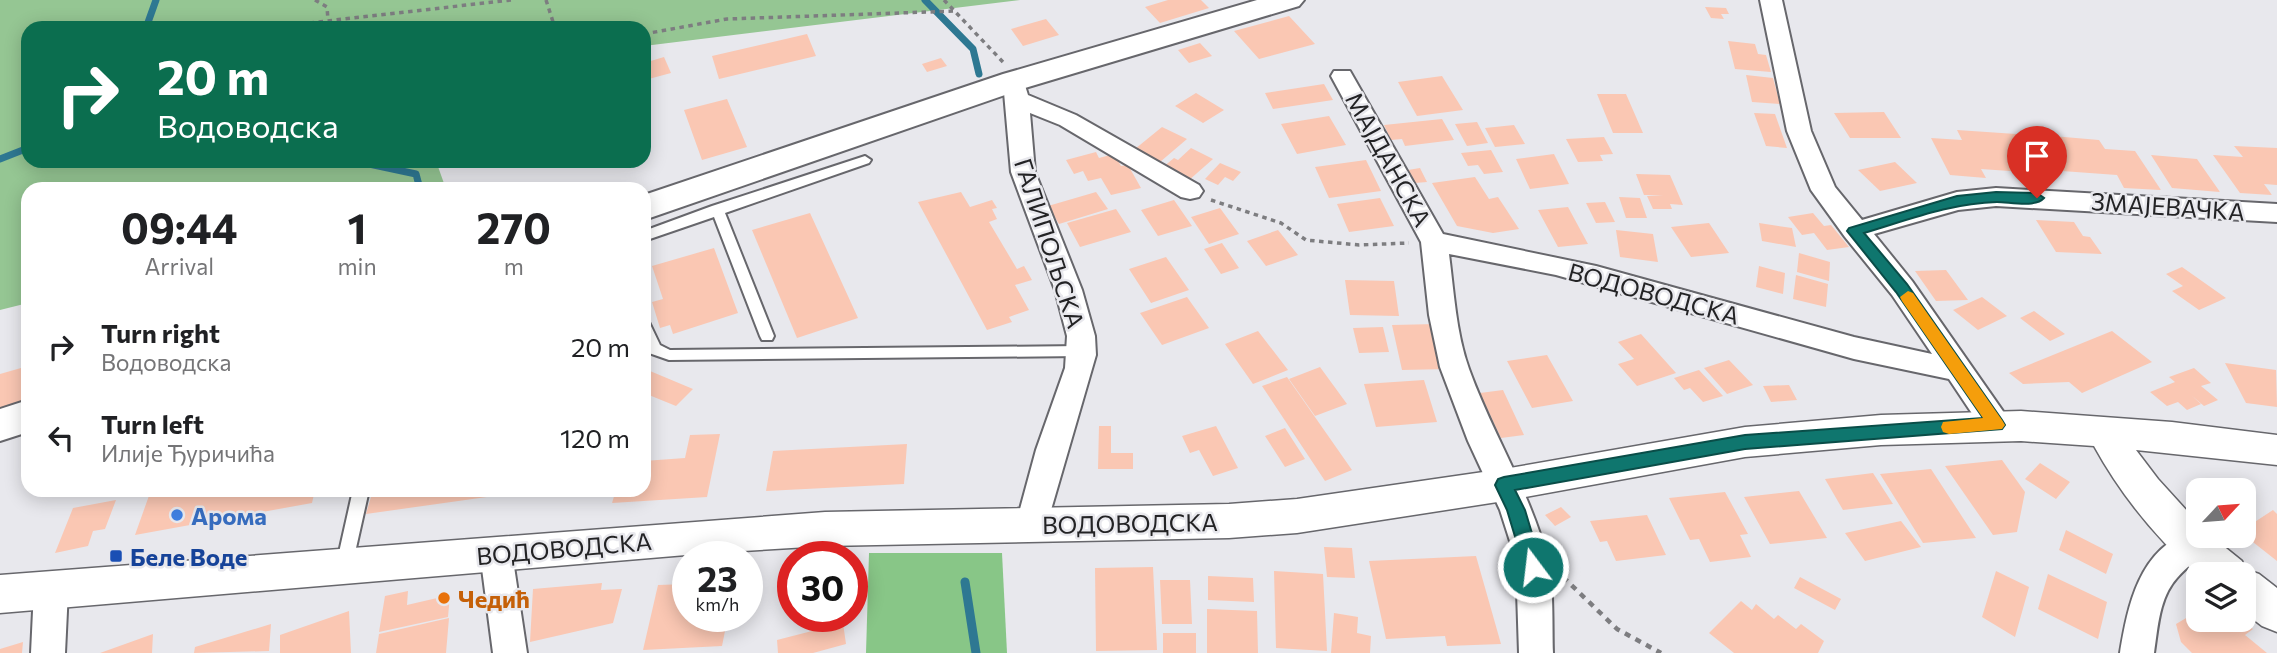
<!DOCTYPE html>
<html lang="en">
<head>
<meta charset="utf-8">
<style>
	:root { --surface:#fff; --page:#f6f6f6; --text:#202124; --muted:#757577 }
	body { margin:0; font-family:Commissioner,sans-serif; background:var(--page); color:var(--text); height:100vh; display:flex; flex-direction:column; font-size:26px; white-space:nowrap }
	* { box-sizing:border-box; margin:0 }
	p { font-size:23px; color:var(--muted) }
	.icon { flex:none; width:38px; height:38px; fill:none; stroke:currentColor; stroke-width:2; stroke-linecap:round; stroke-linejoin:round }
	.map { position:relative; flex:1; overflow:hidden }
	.panel { position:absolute; left:21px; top:182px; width:630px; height:315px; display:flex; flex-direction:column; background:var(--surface); border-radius:21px; box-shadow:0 4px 18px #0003 }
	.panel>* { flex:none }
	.top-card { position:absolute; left:21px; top:21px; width:630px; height:147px; border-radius:21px; box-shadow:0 4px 18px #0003; background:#0b6e4f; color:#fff; overflow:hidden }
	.needle { width:46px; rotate:64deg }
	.controls { position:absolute; left:2186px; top:478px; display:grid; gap:14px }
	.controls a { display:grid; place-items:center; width:70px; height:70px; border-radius:14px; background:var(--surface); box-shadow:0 4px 18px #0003; font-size:35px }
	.speed { position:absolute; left:672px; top:541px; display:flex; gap:14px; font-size:35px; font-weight:700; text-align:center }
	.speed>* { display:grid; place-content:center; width:91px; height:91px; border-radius:50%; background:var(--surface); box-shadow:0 4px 18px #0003; line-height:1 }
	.speed small { font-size:18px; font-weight:400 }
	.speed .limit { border:10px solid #d22; background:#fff; color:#111 }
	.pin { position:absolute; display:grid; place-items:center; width:60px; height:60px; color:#fff; margin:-72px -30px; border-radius:50% 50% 50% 0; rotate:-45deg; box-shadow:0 0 7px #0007 }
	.pin .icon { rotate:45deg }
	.me { position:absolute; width:77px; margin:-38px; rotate:345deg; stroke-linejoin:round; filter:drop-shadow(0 0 5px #0008) }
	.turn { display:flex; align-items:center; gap:24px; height:147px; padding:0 21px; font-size:32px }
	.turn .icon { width:91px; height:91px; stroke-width:2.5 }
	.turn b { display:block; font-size:49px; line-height:60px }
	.eta { display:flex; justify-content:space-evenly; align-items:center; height:119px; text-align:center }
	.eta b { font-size:42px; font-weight:700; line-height:49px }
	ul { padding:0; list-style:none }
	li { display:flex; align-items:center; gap:21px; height:91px; padding:0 21px }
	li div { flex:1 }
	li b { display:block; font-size:26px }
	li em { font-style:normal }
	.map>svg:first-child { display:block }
</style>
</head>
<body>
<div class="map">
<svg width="2277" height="653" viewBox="0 0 2277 653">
	<rect width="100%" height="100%" fill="#e8e8ed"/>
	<path fill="#95c693" d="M0,0H1020L644,46V28H28V161H436L446,189H28V303L0,310Z"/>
	<path fill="#88c687" d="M869,553H1002L1007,653H866Z"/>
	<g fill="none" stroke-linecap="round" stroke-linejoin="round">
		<path stroke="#2e7892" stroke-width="7" d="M925,0L973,49L979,74
			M146,28L156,0
			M0,159L28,148
			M355,161L416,174L420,189"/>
		<path stroke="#2e7892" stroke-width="9" d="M965,582L976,653"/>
	</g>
	<path fill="#fac7b3" d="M1168,0H1201L1209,8L1160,23L1145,7Z
		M1705,7L1726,8L1729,14H1721L1724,19L1711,18Z
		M1289,16L1315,44L1259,59L1234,31Z
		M1046,19L1059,35L1023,46L1011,29Z
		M807,34L816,56L719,79L712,56Z
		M1728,41L1755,44L1758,54L1766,55L1771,72L1735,69Z
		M1200,43L1212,56L1189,63L1178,50Z
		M664,57L671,73L645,80L644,63Z
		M941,58L947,66L927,72L922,64Z
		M1746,75L1773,78L1780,104L1752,102Z
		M1442,76L1463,110L1417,116L1398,82Z
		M1324,84L1333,100L1273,109L1265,93Z
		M1196,93L1224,110L1203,123L1175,106Z
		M1597,94H1626L1643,133H1613Z
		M727,99L747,147L702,160L684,110Z
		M1884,112L1901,138H1850L1834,113Z
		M1754,113L1775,114L1787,148L1766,146Z
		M1329,116L1346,145L1297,154L1281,124Z
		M1442,119L1454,140L1405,146L1402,139L1391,140L1384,125Z
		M1477,122L1488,143L1467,146L1455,124Z
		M1514,125L1525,144L1495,147L1485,128Z
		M1162,127L1187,139L1160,162L1135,149Z
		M1957,130L2016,134L2038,173L1981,169L1986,178L1950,175L1931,138L1962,140Z
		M2041,135L2099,140L2105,149L2135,151L2161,190L2124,188L2117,175L2062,171Z
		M1604,137L1613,154L1600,155L1603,161L1578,162L1566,139Z
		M2234,146L2277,148V185L2264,184L2272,195L2240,193L2213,155L2243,157Z
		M1191,148L1213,159L1188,181L1162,168L1174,158L1178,160Z
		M1491,150L1503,172L1484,174L1478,165L1468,166L1461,153Z
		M1096,152L1099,158L1114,154L1121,166L1128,165L1141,188L1111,195L1101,178L1088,181L1083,171L1074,174L1066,160Z
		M1554,154L1569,184L1530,189L1516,159Z
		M2151,155L2197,159L2220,192L2172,188Z
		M1366,160L1381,191L1329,198L1315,167Z
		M1895,162L1917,183L1880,191L1858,170Z
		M1220,163L1241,172L1233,181L1225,177L1218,185L1205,179Z
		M1420,168L1427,182L1415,183L1408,170Z
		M1636,174L1670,175L1683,205L1670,204L1672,209H1653L1647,196L1663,195H1644Z
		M1475,177L1489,199L1498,197L1519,229L1493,233L1457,226L1432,183Z
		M961,192L970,207L992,200L997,208L992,209L997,219L989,222L1017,269L1024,266L1032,280L1015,285L1029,310L1009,317L1012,322L987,330L918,202Z
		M1096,192L1108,209L1059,224L1048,206Z
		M1619,197L1640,198L1647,218H1626Z
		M1380,198L1394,226L1349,232L1337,204Z
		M1174,200L1192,226L1158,236L1141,210Z
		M1605,202L1615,222L1596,223L1586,203Z
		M1568,207L1588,244L1558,247L1538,210Z
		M1220,208L1239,234L1209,244L1191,217Z
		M1116,209L1131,232L1080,247L1067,223Z
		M810,213L858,318L797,338L752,230Z
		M1813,213L1824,226L1831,225L1849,247L1827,250L1814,233L1802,235L1788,217Z
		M2036,220L2074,222L2083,236L2090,237L2102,254L2056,252Z
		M1709,223L1729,253L1691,257L1671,227Z
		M1759,223L1792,228L1796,247L1762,241Z
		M1278,230L1298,255L1266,266L1247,241Z
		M1616,230L1653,234L1658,262L1620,257Z
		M1222,243L1239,268L1221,274L1204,249Z
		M714,248L738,313L673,334L670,325L660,328L652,302L663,299L652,266Z
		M1799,253L1830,262L1829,281L1797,272Z
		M1166,257L1189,290L1151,303L1129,269Z
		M1759,266L1785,273L1783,294L1756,287Z
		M2182,267L2226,298L2199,310L2172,291L2183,286L2166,274Z
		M1946,270L1968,300L1936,301L1915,271Z
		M1796,275L1828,284L1826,307L1793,299Z
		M1345,280L1394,281L1399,316L1350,315Z
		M1187,297L1209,328L1162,345L1140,313Z
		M1982,297L2007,316L1978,330L1953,310Z
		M2034,311L2065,334L2050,341L2020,318Z
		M1437,324L1448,369L1402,370L1392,325Z
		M1383,327L1389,352L1359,353L1353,328Z
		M1258,331L1288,370L1253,384L1225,344Z
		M2112,331L2152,362L2082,393L2069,382L2023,384L2009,373Z
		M1641,334L1676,373L1637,386L1618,364L1634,359L1618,342Z
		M1547,355L1573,401L1532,408L1507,361Z
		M1729,360L1753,385L1727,394L1704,368Z
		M2225,363L2276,370L2277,407L2246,403Z
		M28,366V403L0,411V374Z
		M1320,367L1347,404L1315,416L1289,379Z
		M2194,368L2211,383L2201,386L2218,400L2204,406L2191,395L2201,404L2187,410L2178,402L2167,406L2150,392L2175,382L2169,377Z
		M1699,370L1723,396L1703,402L1690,388L1684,390L1674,378Z
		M650,371L693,389L676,406L644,393V377Z
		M1287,377L1352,470L1325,481L1262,386Z
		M1424,380L1437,422L1376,427L1364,384Z
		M1789,385L1797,400L1771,402L1763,386Z
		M1503,390L1524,435L1501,438L1480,393Z
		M1099,426H1111V453H1133V469H1098Z
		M1216,426L1238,468L1213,476L1199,450L1190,453L1182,436Z
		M1285,428L1305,459L1285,467L1265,436Z
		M720,434L707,497L612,503L616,490H644V461L685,458L690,435Z
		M907,444L904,484L766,491L773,451Z
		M2002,460L2025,492L2017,532L1993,535L1945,466Z
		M2040,463L2070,482L2056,499L2025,479Z
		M1931,469L1976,538L1923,543L1880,474Z
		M1873,473L1893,504L1843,510L1825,479Z
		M151,490H315L312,503L135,535Z
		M373,490H509L508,494L366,514Z
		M1799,491L1827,538L1770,544L1744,497Z
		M1725,492L1748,534L1740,535L1751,557L1710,562L1699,539L1690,540L1669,498Z
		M116,500L105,529L93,531L88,546L55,553L73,508Z
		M1561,507L1571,517L1555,526L1545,515Z
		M2273,510L2277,514V561L2244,535V529Z
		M1647,515L1666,555L1616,561L1607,541L1600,542L1590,521Z
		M1901,521L1921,547L1865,561L1845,533Z
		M2066,530L2113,554L2106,574L2059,550Z
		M1324,547L1352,548L1355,578L1327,577Z
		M1476,556L1501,644L1447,646L1445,636L1386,639L1369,561Z
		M1153,567L1157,650L1096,651L1095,568Z
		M1274,571L1323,574L1327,651L1276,648Z
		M1996,571L2029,587L2015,637L1982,617Z
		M2048,574L2107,602L2098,639L2038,609Z
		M1208,576L1253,578L1254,602L1208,600Z
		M1800,577L1841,599L1835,610L1794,588Z
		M1160,580H1190L1192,624H1162Z
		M602,583L601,590L622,589L613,623L530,642L533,589Z
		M688,584V616H728L722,646L643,650L658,585Z
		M408,591L407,605L450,595L448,617L379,632L385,596Z
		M1741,601L1752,610L1756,604L1774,619L1778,615L1796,629L1801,624L1824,641L1818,653H1734L1709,633Z
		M1207,609L1257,611L1258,653H1207Z
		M349,611L351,653H280V635Z
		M2198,611V620H2241L2253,629L2245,635L2267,653H2192L2181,642L2176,624Z
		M1334,613L1358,617L1357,633L1371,636L1370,653H1331Z
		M449,618L446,653H376L379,634Z
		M843,623L846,644L813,653H778L777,640Z
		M271,624L269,651L194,653L195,647Z
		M1163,633H1196V653H1163Z
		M153,634L152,653H100Z
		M23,642L22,653H0V649Z"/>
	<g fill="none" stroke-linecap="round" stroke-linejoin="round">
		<g stroke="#67676c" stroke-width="4">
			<path id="service" d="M865,156L871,160L869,163L725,213L774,336L772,340H762L760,336L714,217L644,241V231L712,206Z
				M644,321L649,322L660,345L670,350L1082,346L1087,347L1089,351L1087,355L1082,356L669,360L649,353L644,342Z
				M353,490H369L352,566L350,571L344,573L338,571L336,566Z"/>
		</g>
		<g stroke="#67676c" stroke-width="4">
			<path id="minor" d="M1760,0H1782L1811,131L1835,187L1862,220L1957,192L1996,188L2277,204V222L1996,206L1958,210L1874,234L1912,281L2007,417L2011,425L2007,433L1996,437L1985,433L1949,379L1854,359L1556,275L1449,254C1454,292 1456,333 1469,369C1492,433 1530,492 1547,557C1554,582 1552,626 1553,653H1519L1516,560L1500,510L1468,441L1440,367L1429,315L1421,242L1331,76L1334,71H1350L1443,234L1596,266L1854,337L1932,354L1892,295L1845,237L1811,190L1787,131Z
				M1014,74L1022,76L1028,95L1076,115L1199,185L1203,191L1199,197L1190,199L1181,197L1060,125L1030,113L1035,172L1082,290L1095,336L1096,355L1044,534L1033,538L1022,534L1017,524L1020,509L1036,450L1065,368L1067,336L1055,290L1011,172L1003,81L1006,76Z
				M2191,531L2203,536L2207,545C2200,559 2187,566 2177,578C2159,598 2158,627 2154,653H2120C2128,605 2139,550 2191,531Z
				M496,539L508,543L512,553L527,653H493L480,553L484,543Z
				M51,575L63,580L68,590L65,653H31L34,590L39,580Z"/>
		</g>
		<g stroke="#67676c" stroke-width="3">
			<path id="tertiary" d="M2021,411L2172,422L2277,435V465L2136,450L2158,479L2198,523V536H2211L2242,561L2245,569L2259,574L2277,588V632L2262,626L2244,612V574L2198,575C2156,538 2121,495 2094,446L2021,441L1881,445L1745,457L1504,501L1297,533L1229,538L825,546L710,553L0,613V575L825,512L1229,504L1297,499L1504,469L1745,427L1881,415Z"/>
		</g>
		<g stroke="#67676c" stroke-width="4">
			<path id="secondary" d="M1257,0H1304L1299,6L1025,88L644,220V195L1003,74Z
				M28,400V432L0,441V409Z"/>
		</g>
		<path stroke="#7d7d80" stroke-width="3.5" stroke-dasharray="4.5 4.5" stroke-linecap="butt" d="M315,0L327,7L328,20
			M546,0L555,28
			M944,0L1003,62
			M265,28L511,0
			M644,34L727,19L956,11
			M1211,200L1281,223L1306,240L1359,245L1409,243"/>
		<path stroke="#7d7d80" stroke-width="4.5" stroke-dasharray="6 6" stroke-linecap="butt" d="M1563,577L1617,629L1661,653"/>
		<use href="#service" fill="#fff" fill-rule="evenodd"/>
		<use href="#minor" fill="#fff" fill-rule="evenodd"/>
		<use href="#tertiary" fill="#fff" fill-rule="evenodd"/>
		<use href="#secondary" fill="#fff" fill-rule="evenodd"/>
	</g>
	<path fill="#0f766e" stroke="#0a4d48" stroke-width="2" d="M1996,192L2037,193L2044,198C2035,208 2010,202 1997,202C1951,203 1908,220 1864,233L1907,284L2002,420L2005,425L2002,429L1745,449L1515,490L1525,510L1542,567L1539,573L1533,576L1526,573L1507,510L1495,485L1498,479L1504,477L1745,435L1983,418L1896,292L1847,231L1849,228L1957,196Z"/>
	<path fill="#f59e0b" d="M1908,291L1913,293L2002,420L2005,425L2002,429L1949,434L1943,432L1941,427L1943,422L1983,418L1902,301L1900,297Z"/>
	<circle fill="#3f7fe0" stroke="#e8e8ed" stroke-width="2.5" cx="177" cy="515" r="7"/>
	<rect fill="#1a4fb4" stroke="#e8e8ed" stroke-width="2.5" x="109" y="549" width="14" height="14" rx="3.5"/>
	<circle fill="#e8710a" stroke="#e8e8ed" stroke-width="2.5" cx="444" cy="598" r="7"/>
	<g text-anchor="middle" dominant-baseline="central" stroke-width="5" stroke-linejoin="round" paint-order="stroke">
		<g font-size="24" fill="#232325" stroke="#e8e8ed">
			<text transform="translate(1389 159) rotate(61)">МАЈДАНСКА</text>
			<text transform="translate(2168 206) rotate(4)">ЗМАЈЕВАЧКА</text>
			<text transform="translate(1050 243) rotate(72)">ГАЛИПОЉСКА</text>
			<text transform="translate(1654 293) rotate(15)">ВОДОВОДСКА</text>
			<text transform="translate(1130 523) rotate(-1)">ВОДОВОДСКА</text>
			<text transform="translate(564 548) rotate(-5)">ВОДОВОДСКА</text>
		</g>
		<g font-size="24" font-weight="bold" fill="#366cbe" stroke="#e8e8ed" text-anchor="start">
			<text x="191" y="515">Арома</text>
		</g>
		<g font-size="24" font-weight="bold" fill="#164399" stroke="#e8e8ed" text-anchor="start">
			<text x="130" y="556">Беле Воде</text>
		</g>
		<g font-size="24" font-weight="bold" fill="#c56008" stroke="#e8e8ed" text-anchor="start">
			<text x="458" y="598">Чедић</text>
		</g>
	</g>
</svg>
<div class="controls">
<a><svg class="needle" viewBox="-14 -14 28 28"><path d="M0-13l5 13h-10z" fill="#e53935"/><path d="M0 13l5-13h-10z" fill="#757577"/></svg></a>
<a><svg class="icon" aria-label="layers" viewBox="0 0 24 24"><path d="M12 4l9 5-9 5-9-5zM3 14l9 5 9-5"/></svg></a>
</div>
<div class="speed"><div>23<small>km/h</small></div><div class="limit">30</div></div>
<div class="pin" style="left:2037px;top:198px;background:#d93025"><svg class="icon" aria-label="arrive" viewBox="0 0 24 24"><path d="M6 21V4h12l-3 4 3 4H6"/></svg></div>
<svg class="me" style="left:1533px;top:567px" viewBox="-20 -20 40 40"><circle r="17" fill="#0f766e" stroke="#fff" stroke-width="3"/><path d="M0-11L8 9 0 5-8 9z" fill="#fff"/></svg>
<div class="top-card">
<div class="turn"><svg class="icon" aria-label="right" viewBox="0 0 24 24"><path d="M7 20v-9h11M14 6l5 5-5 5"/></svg><div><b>20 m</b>Водоводска</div></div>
</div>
<section class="panel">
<div class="eta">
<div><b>09:44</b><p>Arrival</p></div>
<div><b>1</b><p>min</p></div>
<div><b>270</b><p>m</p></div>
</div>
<ul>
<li><svg class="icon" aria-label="right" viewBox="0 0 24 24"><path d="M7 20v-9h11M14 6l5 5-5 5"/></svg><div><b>Turn right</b><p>Водоводска</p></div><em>20 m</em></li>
<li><svg class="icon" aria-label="left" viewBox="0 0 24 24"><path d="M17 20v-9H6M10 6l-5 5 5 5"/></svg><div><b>Turn left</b><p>Илије Ђуричића</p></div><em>120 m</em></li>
</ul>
</section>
</div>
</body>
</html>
